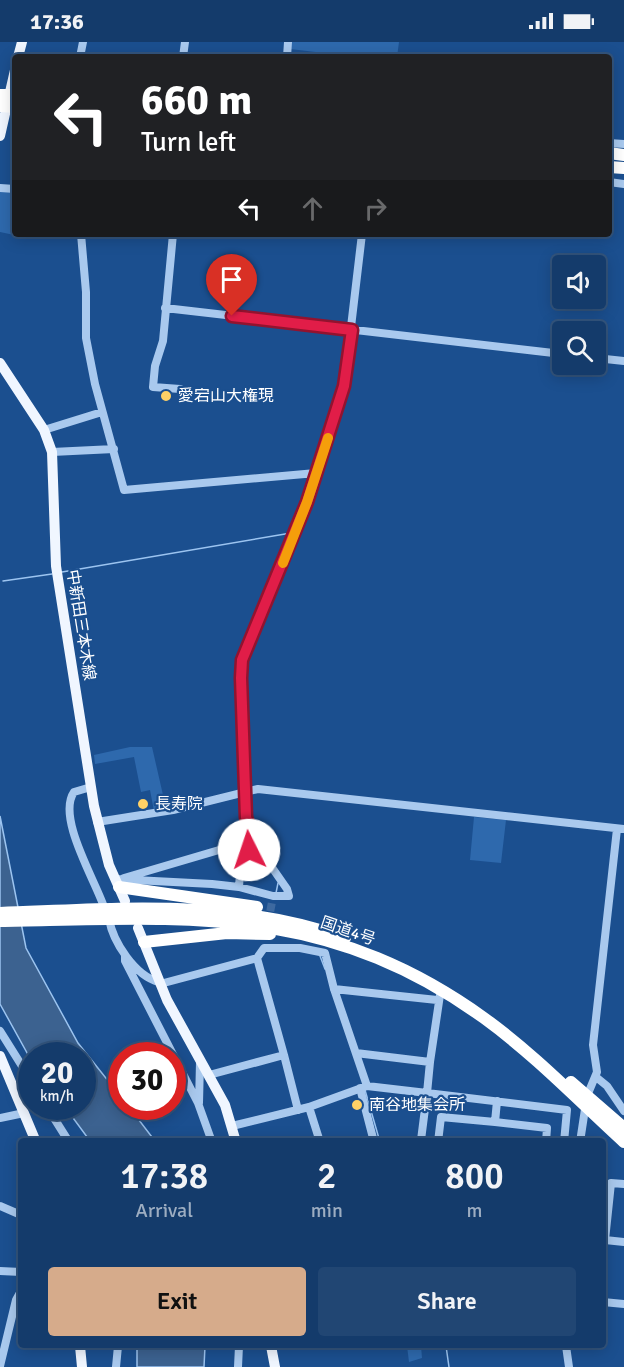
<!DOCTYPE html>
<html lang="en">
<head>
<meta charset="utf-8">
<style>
	:root { --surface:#143b6b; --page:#214673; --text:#f1f3f6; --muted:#9dadc1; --line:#33557e; --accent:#d6ab8b }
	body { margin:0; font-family:Signika,"Noto Sans JP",sans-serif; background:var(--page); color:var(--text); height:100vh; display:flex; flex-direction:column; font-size:22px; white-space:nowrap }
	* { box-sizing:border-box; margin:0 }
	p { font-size:20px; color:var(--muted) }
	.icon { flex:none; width:33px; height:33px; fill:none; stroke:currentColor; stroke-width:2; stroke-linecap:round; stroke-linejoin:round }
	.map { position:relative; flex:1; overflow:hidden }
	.drawer { position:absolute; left:18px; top:1096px; width:588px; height:210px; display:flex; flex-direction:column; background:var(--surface); border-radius:6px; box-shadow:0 3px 15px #0003,0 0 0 2px var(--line) }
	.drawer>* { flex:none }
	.guide { position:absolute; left:12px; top:12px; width:600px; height:183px; border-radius:6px; box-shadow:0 3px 15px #0003,0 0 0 2px var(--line); background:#202124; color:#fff; overflow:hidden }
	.tools { position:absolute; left:552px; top:213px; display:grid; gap:12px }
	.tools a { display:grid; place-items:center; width:54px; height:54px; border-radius:6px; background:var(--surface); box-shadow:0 3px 15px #0003,0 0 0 2px var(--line); font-size:30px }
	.speed { position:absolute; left:18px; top:1000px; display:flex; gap:12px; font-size:30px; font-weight:700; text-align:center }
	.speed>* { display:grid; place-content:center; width:78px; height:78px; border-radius:50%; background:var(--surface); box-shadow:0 3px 15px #0003,0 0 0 2px var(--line); line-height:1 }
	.speed small { font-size:15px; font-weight:400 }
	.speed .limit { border:9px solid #d22; background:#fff; color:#111 }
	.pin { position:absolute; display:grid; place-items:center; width:51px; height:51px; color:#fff; margin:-62px -26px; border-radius:50% 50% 50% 0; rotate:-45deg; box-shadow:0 0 6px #0007 }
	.pin .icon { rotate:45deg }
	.me { position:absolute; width:66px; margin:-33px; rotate:356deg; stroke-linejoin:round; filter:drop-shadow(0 0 4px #0008) }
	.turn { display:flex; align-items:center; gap:21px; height:126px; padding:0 30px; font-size:27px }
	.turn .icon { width:78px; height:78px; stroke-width:2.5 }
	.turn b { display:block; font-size:42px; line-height:51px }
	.lanes { display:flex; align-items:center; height:57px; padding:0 30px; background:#0003; justify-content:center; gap:30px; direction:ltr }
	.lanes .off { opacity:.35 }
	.eta { display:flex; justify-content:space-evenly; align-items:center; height:102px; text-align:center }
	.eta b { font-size:36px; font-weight:600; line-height:42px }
	.action { display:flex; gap:12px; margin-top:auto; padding:12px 30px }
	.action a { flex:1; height:69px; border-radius:6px; background:var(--accent); color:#111; font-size:24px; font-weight:600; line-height:69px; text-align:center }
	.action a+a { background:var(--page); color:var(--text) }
	.status { display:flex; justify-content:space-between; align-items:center; height:42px; padding:0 30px; background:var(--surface); direction:ltr }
	.status svg { height:16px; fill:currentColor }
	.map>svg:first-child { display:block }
</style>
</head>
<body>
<div class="status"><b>17:36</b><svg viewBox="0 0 49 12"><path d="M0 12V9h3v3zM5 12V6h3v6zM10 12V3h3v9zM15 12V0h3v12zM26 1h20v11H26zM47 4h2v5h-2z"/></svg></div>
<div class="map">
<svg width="624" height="1325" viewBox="0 0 624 1325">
	<rect width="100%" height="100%" fill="#1b4f8f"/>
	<path fill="#2e69ad" d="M291,0H399L397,15H358L290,7Z
		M0,148L15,149V192H34L33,197L0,190Z
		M130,705H152L166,766L154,769L150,748L141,750L134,715L95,722L94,713Z
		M474,775L506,778L501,821L470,818Z
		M407,1304H421L422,1316L409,1320Z"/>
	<path fill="#3c6290" stroke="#9cc4f0" stroke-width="1.5" d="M0,774L26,906L78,1001L121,1055L122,1065H129L155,1099H90L65,1065H82V1014H32L31,1018L0,962Z
		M137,1304H205L204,1325H137Z"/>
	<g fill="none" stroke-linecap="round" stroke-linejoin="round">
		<path stroke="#9cc4f0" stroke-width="1.5" d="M62,530L291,491
			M3,539L52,532
			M276,851L278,841
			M320,914L325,927
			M365,1048L380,1100
			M446,1304L449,1325"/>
		<path stroke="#3d69a0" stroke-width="8" stroke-dasharray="8 4" stroke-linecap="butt" d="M268,881L272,860"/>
		<path stroke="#a9c9ee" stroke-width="8" d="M80,15L83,0
			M183,15L185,0
			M287,15L288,0
			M609,101L624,102
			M609,140L624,142
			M0,146L15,147
			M81,192L86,250V296L95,342L124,448L316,431
			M173,192L163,299L155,324L153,345L180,347
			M165,266L562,312
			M596,316L624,319
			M44,388L102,370
			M52,410L114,407
			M91,745L74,750C56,776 97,841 105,868
			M97,780L173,768L258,747L624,787
			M124,836L253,798
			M115,837L212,842L239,845L273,854H289L287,847L250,794L247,783L241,627L244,612L296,490L344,344L362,192
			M239,845L240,831L249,808L247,801
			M109,877C113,900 135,934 159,940
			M125,913V919L198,1061L212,1100
			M160,942L257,916
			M334,947L437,958
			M0,989L32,1040
			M284,1013L298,1068
			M430,1020L440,953
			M209,1033L284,1013L257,916L264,906H300L325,911L334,947L367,1044L427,1051L430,1020L356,1011
			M596,1035L607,1044L624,1069
			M360,1046L374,1100
			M199,1061L200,1020
			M47,1065L69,1100
			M309,1065L320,1100
			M0,1076L24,1071
			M495,1080L547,1086L546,1100
			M232,1084L309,1065L367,1044
			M421,1098L427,1051L567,1068L564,1100
			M438,1100L441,1075L495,1080L497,1059
			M580,1100L587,1054L597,1030L593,1003L617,787
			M624,1142L611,1141L605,1198L624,1200
			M0,1164L21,1173
			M0,1229L21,1230
			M603,1260L624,1262
			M566,1304L569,1325
			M0,1324L16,1258L21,1249
			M116,1325L118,1304
			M238,1325L239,1304"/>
		<path stroke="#f0f6ff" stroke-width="10" d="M18,15L22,0
			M0,94L15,28
			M0,321L44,388L52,410L56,524L94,764L109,823L125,859
			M138,886L167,958L225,1063L236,1100
			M0,1014L36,1100
			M80,1304L82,1325
			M271,1304L275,1325"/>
		<path stroke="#fff" stroke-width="12" d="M609,111L624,113
			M609,125L624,126
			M119,845L257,865
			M0,871C116,867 234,856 345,896
			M0,879C185,876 324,861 484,976C535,1013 578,1058 624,1100
			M144,900L227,891L270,892
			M571,1040L624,1086"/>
		<path stroke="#fff" stroke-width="12" d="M0,53H15
			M0,64L15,65"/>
	</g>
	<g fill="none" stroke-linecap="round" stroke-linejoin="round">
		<g stroke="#92132f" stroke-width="15">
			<path id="route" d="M232,274L352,288L344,344L307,460L242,618L241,636L246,775L253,798L247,801L249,808"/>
		</g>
		<use href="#route" stroke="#e11d48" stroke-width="10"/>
		<path stroke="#f59e0b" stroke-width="10" d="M283,521L307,460L328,396"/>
	</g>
	<g fill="#ffd166" stroke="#1b4f8f" stroke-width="2">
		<circle cx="166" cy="354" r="6"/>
		<circle cx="143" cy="762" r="6"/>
		<circle cx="357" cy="1063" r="6"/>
	</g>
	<g text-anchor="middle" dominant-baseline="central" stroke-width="4.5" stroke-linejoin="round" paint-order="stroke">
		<g font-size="16" fill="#fff" stroke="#1b4f8f" text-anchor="start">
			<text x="178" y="354">愛宕山大権現</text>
			<text x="155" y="762">長寿院</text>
			<text x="369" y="1063">南谷地集会所</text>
		</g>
		<g font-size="16" fill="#fff" stroke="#1b4f8f">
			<text transform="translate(81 583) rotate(81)">中新田三本木線</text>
			<text transform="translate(348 889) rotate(19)">国道4号</text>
		</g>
	</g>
</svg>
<div class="tools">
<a><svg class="icon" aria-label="sound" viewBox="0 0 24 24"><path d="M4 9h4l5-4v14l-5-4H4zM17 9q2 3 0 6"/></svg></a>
<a><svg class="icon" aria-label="search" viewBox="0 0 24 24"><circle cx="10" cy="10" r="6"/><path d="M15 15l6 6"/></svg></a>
</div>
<div class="speed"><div>20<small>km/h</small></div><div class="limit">30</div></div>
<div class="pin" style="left:232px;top:274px;background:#d93025"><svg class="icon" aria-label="arrive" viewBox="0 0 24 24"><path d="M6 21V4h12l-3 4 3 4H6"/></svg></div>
<svg class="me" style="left:249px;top:808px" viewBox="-20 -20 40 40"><circle r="19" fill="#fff"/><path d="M0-13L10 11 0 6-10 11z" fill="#e11d48"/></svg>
<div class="guide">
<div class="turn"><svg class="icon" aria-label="left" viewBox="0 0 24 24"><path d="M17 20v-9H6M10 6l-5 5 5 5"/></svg><div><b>660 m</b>Turn left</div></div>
<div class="lanes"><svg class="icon" aria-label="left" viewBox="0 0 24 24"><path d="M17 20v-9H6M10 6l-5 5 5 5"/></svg><svg class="icon off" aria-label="ahead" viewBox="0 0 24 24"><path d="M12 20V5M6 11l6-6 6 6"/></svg><svg class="icon off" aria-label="right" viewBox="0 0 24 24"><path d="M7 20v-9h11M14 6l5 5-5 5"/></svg></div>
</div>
<section class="drawer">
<div class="eta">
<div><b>17:38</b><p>Arrival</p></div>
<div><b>2</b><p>min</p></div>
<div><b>800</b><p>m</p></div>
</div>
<div class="action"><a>Exit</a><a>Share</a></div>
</section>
</div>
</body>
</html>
